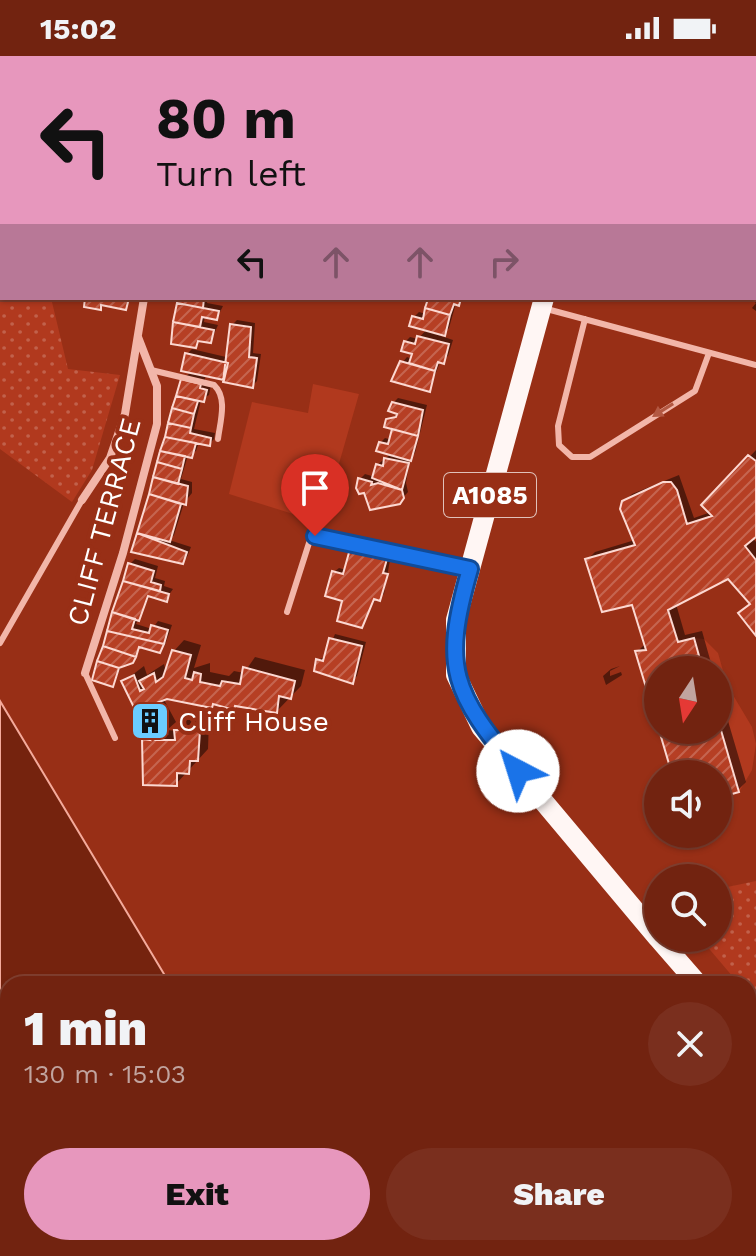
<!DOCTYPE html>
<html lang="en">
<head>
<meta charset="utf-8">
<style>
	:root { --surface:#722310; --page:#7a2f1e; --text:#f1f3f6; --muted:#c1a49f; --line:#844030; --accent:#e797bd }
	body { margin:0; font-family:"Work Sans",sans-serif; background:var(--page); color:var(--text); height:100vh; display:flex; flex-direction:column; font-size:30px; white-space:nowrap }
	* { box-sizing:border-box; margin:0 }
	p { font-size:26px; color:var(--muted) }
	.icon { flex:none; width:44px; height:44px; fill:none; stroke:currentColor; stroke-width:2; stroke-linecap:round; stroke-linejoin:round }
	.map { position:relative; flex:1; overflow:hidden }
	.drawer { position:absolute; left:0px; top:920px; width:756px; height:280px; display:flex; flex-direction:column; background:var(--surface); border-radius:24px 24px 0 0; box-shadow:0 2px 6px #0004,0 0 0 2px var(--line) }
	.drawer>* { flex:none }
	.hud { position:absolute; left:0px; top:0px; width:756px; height:244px; box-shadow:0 2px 6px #0004,0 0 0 2px var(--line); background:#e797bd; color:#111; overflow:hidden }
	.needle { width:52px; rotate:192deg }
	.tools { position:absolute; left:644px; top:600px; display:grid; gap:16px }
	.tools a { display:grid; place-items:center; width:88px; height:88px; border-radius:50%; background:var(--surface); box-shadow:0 2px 6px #0004,0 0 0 2px var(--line); font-size:40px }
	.pin { position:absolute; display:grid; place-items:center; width:68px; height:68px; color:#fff; margin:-82px -34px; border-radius:50% 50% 50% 0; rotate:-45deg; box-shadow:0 0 8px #0007 }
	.pin .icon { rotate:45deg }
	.me { position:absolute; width:88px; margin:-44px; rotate:320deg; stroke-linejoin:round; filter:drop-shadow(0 0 6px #0008) }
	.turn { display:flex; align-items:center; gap:28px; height:168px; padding:0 24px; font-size:36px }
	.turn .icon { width:104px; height:104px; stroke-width:2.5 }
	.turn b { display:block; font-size:56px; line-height:68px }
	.lanes { display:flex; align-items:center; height:76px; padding:0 24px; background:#0003; justify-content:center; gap:40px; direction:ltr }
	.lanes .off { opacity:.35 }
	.round { display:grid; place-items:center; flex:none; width:84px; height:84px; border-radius:42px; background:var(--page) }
	.headline { display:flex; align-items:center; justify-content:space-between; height:136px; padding:0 24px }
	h1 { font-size:48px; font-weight:800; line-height:60px }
	.action { display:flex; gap:16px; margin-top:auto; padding:16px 24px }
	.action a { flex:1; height:92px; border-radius:48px; background:var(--accent); color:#111; font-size:32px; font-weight:800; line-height:92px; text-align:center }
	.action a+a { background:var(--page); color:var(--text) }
	.status { display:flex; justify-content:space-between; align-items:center; height:56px; padding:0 40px; background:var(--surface); direction:ltr }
	.status svg { height:22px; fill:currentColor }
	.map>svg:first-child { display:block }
</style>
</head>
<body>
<div class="status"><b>15:02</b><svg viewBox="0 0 49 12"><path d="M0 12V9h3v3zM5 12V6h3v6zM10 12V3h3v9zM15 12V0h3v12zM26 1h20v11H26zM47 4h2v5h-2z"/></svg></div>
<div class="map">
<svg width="756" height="1200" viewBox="0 0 756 1200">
	<defs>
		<pattern id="grass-dots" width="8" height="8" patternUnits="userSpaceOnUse" patternTransform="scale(2)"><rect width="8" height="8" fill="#b1391e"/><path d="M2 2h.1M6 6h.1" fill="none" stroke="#c1614b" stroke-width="1.8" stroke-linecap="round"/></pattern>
		<pattern id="building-hatch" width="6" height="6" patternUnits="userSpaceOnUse" patternTransform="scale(2)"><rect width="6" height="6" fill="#b63f24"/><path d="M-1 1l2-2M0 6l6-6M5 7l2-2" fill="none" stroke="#c56550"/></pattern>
	</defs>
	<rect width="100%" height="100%" fill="#982f16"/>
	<path fill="url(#grass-dots)" d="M0,0H94L2,2V242H51L68,313L120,319L92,414L72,446L0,393Z
		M756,825V948L748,939V928H739L700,882H718V833Z"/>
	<path fill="#b1391e" d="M313,328L359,338L322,467L229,438L252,346L308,357Z
		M694,582L704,583L718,597L727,629L752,671L756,688L752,714L739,736L718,664V614H703Z"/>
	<path fill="#75230e" stroke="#f4aa9b" stroke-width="2" d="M0,645L170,928H8V1192H401L412,1200H0Z"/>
	<path fill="#0007" d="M221,0H261L221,2Z
		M361,0H384L361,2Z
		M672,0H706L672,2Z
		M756,41V84L754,83Z
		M754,93L756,94V115H754Z
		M754,124H756V153L754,152Z
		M756,229V255L752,252L756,247L749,242H754Z
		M179,242H208L207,247L223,250L217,262L205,260L204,266L218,269L211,285H200L195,290L173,286Z
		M430,242H463L456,247L449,272L441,280L453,284L448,300L441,304L429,334L402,307L407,301L412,303L414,296L405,286L410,281L418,283L427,273L414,261L419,256L426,258Z
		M237,264L255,267L253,297L261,298L257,325L252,330L206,319L204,327L211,329L209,339L201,344L194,373L215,377L214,383L209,388L199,386L196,395L188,399L181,423L192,426V437L184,447L174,479L169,484L191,491L187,501L182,506L134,495L182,324L191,316L187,298L192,293L226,301L232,269Z
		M398,342L427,349L415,397L410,402L406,427L408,436L399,446L360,423L365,418L375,421L377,409L392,397L380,387L385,382L392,384L395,372L387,364L402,357L393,347Z
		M756,394V478L752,481L756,486V577L752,547L729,520L676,548L685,579L702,575L713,614H658V665L637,596L646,587L633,547L587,504L595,496L635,484L624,446L632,438L679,419L694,462L711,456L704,449Z
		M357,489L391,498L384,538L376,542L362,570L344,544L334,516L339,512L346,514Z
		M135,503L158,510L155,522L165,525L164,530L173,533L166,543L150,539L136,568L152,573L158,565L172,569L165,589L160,594L141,590L132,605L122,609L113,629L94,623L130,508Z
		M335,578L366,586L357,620L352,625L318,604L326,600Z
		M184,584L201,589L194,612L210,607V616L229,620L234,615L244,617L255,601L305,614L301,630L277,655L163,642L176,666L167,674L177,675L187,664H209L208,693L176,728L144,684L150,678L123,626L144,610L147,619L164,608L166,617L174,595Z
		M620,610L610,615V620L621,616L622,619L606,629L603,620L611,613Z
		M718,631L746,726L738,734L718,740V718H674L661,674H718Z"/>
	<path fill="url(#building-hatch)" stroke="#fcd8d1" stroke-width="2" d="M85,242H129L126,254L101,249V254L84,251Z
		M177,242H204L203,252L177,247Z
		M424,242H461L459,250L454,248L450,259L425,252L428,243Z
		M177,247L219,255L217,264L202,261L200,271L173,266Z
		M425,252L450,259L445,280L409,270L412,260L423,263Z
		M173,266L214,274L211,287L198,285L196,292L171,288Z
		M230,268L251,271L249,301L257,302L253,332L223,326Z
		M417,280L449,288L444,308L438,306L435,315L409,307L412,298L401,295L404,285L415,288Z
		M185,297L228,307L224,324L181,315Z
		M400,305L435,315L430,336L391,325Z
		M181,323L201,328L200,332L207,334L204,346L176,340Z
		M176,340L198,345L194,358L172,352Z
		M392,346L423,354L418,380L384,371L386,363L396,361L397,358L388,355Z
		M172,352L194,358L191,372L168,367Z
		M168,367L191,372L190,377L211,382L210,390L165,381Z
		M392,373L418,380L411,405L376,395L379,386L388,388Z
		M165,381L196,387L192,402L160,395Z
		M160,395L185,400L182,413L157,406Z
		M748,399L756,405V481L745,490L756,504V580L738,557L750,548L728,523L668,554L678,586L694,582L703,614H658V671L635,595L646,594L632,549L602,556L585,503L635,489L620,453L622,445L663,426H671L677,434L687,468L712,460L701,449Z
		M384,402L409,407L402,434L372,422L376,408L383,410Z
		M157,406L182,413L178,428L153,421Z
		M153,421L188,430L186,449L149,438Z
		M358,422L372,426L371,429L378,427L402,434L404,442L400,448L370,454L364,437L359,438L356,432Z
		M149,438L181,448L170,486L137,477Z
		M137,477L187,496L183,508L131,496Z
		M350,493L387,503L383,517L388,518L380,545L374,543L362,572L337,565L342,545L325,540L332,515L343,518Z
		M128,507L154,515L151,526L161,529L160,535L123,525Z
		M123,525L169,538L167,546L148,540L139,565L112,556Z
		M112,556L135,563L132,573L149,577L151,569L168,574L164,588L107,575Z
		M107,575L164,588L160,597L139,591L136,601L103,590Z
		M329,582L362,590L353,628L314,615L316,603L323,605Z
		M103,590L136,601L133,607L119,612L97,605Z
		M172,594L191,599L185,622L192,624L194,616L201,618L200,626L220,630L222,625L240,628L243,611L295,625L291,643L279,640L277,657L235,650L234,654L213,648L212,652L167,643L151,649L167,678L157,684H175L174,674H200L198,705H190L189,718L177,717V730L143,729L142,683L150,684L121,625L134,619L140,635L144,633L139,625L154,617L156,626L163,621Z
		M97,605L119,612L113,631L92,624Z
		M718,664L739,736L718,742V718H672L659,674H718Z"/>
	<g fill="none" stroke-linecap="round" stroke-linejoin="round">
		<path stroke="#f2b6a9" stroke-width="6" d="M543,252L756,309
			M585,263L558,370L559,389L572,401H590L695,335L709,297
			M151,314L214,329C228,342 220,366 218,383
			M287,556L309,487L315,480L467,512
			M0,587L82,444
			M85,617L115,682"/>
		<path stroke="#f2b6a9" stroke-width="8" d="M187,2L188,0
			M82,444L110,402L125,358L144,242
			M85,617L123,497L157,368V330L138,281"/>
		<path stroke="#fff6f4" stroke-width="20" d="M612,2V0
			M544,242L456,564V619L481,671L658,882
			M658,882L698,928
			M748,986L756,996"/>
	</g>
	<defs><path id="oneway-solid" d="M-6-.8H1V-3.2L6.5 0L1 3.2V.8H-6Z" transform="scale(2)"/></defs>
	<use fill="#b35842" href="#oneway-solid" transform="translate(663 354) rotate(148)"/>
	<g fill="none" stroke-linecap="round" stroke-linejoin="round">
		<g stroke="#114b97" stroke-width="20">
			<path id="route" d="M315,480L470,513C441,613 453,636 518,715"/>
		</g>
		<use href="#route" stroke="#1a73e8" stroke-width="14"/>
	</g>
	<defs>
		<g id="building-square" transform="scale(2)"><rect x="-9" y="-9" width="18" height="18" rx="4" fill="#6accff" stroke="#982f16"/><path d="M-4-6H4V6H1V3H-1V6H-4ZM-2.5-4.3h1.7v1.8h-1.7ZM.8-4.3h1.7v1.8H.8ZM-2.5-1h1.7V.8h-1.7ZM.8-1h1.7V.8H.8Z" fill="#111"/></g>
	</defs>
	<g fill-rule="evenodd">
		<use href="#building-square" x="150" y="665"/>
	</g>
	<g text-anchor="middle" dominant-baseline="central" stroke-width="8" stroke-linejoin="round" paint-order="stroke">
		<rect fill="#982f16" stroke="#e0c1b9" stroke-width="2" x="444" y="417" width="92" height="44" rx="6"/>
		<g font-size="26" font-weight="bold" fill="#fff">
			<text x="490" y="439">A1085</text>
		</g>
		<g font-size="28" fill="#fff" stroke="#982f16">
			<text transform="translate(104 466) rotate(-75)">CLIFF TERRACE</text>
		</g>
		<g font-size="28" fill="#fff" stroke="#982f16" text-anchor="start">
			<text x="178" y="665">Cliff House</text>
		</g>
	</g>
</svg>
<div class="tools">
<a><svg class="needle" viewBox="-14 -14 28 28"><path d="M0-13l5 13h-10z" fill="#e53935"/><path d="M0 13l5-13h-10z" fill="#c1a49f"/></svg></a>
<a><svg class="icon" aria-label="sound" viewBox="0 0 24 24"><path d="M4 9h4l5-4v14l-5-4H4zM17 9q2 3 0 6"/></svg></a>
<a><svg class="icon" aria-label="search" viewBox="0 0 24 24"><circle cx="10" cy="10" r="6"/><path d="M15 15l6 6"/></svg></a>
</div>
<div class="pin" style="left:315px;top:480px;background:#d93025"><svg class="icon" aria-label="arrive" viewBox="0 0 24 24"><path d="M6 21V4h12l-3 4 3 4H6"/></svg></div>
<svg class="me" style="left:518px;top:715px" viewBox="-20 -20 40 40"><circle r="19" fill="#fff"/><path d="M0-13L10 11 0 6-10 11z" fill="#1a73e8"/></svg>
<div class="hud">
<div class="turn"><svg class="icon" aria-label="left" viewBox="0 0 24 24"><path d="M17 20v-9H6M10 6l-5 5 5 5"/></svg><div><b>80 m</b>Turn left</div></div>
<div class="lanes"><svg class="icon" aria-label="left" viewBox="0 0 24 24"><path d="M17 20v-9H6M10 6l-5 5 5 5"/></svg><svg class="icon off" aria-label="ahead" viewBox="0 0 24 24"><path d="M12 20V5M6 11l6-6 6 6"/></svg><svg class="icon off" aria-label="ahead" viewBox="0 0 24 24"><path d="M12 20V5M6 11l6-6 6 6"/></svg><svg class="icon off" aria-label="right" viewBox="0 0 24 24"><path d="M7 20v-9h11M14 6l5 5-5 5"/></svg></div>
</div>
<section class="drawer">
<div class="headline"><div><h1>1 min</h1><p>130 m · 15:03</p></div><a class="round"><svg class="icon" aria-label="close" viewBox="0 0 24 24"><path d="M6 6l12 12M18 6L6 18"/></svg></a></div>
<div class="action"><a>Exit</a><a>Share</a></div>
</section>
</div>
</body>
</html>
